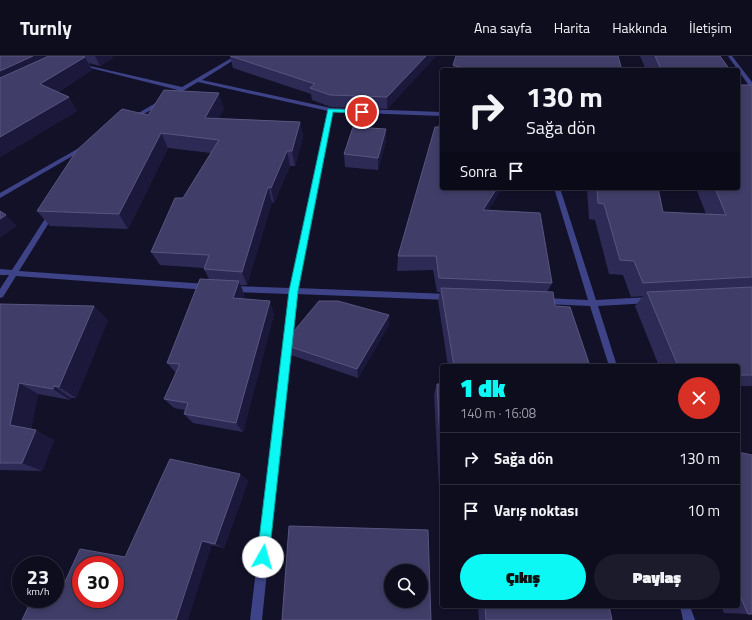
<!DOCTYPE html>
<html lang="tr">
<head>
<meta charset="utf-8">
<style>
	:root { --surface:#0e0d1e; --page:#1c1b2b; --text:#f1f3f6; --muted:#9b9ca4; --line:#2e2d3c; --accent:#0bf8f4 }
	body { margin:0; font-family:"Titillium Web",sans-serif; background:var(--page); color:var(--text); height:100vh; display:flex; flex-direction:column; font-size:15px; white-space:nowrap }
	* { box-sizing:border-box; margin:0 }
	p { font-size:13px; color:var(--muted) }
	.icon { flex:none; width:22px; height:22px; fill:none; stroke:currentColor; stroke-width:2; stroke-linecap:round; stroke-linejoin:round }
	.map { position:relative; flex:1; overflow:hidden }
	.side { position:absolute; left:440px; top:308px; width:300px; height:244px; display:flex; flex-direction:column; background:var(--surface); border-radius:4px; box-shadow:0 2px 6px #0003,0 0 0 1px var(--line) }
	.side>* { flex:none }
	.top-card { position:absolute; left:440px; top:12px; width:300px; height:122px; border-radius:4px; box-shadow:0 2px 6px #0003,0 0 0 1px var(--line); background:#0e0d1e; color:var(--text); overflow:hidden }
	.buttons { position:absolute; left:384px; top:508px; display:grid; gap:8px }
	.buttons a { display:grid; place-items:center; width:44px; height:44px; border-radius:50%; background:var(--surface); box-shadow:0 2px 6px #0003,0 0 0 1px var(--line); font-size:20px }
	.speed { position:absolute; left:12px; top:500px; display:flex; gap:8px; font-size:20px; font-weight:700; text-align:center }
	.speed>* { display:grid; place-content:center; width:52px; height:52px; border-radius:50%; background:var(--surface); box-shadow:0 2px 6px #0003,0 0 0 1px var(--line); line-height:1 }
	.speed small { font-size:10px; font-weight:400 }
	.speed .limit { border:6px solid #d22; background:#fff; color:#111 }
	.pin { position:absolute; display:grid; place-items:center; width:34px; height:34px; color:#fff; margin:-17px; border:2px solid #fff; border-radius:50%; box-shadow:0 1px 4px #0007 }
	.me { position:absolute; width:44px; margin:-22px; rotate:7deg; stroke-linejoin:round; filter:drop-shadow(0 0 3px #0008) }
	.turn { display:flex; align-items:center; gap:14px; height:84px; padding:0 20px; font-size:18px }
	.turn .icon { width:52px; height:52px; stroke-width:2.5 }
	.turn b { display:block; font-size:28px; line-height:34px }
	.then { display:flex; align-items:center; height:38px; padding:0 20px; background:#0003; gap:8px; font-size:15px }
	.round { display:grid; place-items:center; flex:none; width:42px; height:42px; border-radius:21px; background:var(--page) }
	.overview { display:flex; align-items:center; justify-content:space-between; height:68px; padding:0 20px }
	h1 { font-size:24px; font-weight:800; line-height:30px; color:var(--accent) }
	.action { display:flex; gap:8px; margin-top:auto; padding:8px 20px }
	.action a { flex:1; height:46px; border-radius:24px; background:var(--accent); color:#111; font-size:16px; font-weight:800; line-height:46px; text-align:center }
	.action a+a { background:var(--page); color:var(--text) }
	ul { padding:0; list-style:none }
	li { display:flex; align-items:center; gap:12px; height:52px; padding:0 20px; border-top:1px solid var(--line) }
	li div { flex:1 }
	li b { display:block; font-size:15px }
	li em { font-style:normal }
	header { display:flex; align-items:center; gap:24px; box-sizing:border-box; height:56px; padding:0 20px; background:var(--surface); border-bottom:1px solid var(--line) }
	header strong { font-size:19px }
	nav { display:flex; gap:22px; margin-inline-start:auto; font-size:14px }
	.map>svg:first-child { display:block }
</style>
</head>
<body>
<header>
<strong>Turnly</strong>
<nav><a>Ana sayfa</a><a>Harita</a><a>Hakkında</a><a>İletişim</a></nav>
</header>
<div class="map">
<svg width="752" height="564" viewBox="0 0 752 564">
	<rect width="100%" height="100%" fill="#121128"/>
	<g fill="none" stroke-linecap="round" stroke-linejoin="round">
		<path fill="#3d4386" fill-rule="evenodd" d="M235,0H240L202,24L331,52L442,56V60L333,56L297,232L448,238L452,241L448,244L296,238L262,564H250L289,238L232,236L228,233L232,230L290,232L328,55L198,26L132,65L129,63L130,62L178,34L79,9L81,8L182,31Z
			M728,0H732L752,26V32L750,31Z
			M86,88L89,90L88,91L0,142V137Z
			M554,132H560L596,244L650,241L654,244L650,247L598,250L617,310H609L590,250L544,248L540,245L544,242L588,244Z
			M50,155H52L55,157L19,215L207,228L211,231L207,234L16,220L3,241L0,242V233L9,219H0V213L12,214Z
			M680,550H690L695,564H683Z"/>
	</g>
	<path fill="#2e2a56" d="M0,0H112L113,2L100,10L89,7L92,14L58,36L77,55L0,101Z
		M230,0H436L387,53L331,51L312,44L311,38L233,12Z
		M640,0H720L730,14H646Z
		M453,9L622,14H453Z
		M740,29H752V330H738V310H659L635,250L643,240L631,241L623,219L609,218L595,164L589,163L587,132H658L663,156L706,158L696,132H738Z
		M224,53L218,62L300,66L303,81L295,110H290L274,147L272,146L247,229H240L244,238L243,243L274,258L243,376L193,367L184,358L185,354L174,352L164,343L176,317L167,307L209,223L204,213V212L160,209L151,196L211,97L168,92L128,173L50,170L37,155L148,59Z
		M439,71L489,154L552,227L547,236L590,310H448L438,245L440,236H437L433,214L397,215L398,200Z
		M386,85L378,114L345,111L344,98Z
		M0,248L108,264L76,342H71L70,344L38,338L31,373L54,384L42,415L0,414Z
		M389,259V269L358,322L291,299L288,290Z
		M437,328H442V452H440L434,338Z
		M738,396L748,558L724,557L721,550H738Z
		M240,418L248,425L224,492L212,489L55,543V527L64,528L125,501Z
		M478,550H609L612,564H479Z"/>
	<path fill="#1b183c" d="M33,0H58L0,33V15Z
		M95,0H112L113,2L100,10Z
		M426,0H436L387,53V41Z
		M85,1L92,14L49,41L40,28Z
		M219,37L224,53L210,77L205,62Z
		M69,41L77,55L0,101V81Z
		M300,66L303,81L295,110L292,95Z
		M386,73V85L378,114V102Z
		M161,77L168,92L128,173L119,158Z
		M287,95L290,110L274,147L271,132Z
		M268,131L272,146L247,229L242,216Z
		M497,132H503L479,169L483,154Z
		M6,159L17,170L0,182V163Z
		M239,225L244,238L239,255L233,242Z
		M270,245L274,258L243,376L236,367Z
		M94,250L108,264L76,342L59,331Z
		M389,259V269L358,322L357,313Z
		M19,327L38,338L30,379L10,369Z
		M54,330L71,342L70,344L53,333Z
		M36,374L54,384L42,415L22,407Z
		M240,418L248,425L224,492L215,488Z
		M202,485L212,489L188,564H176Z"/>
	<path fill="#403d68" stroke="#58557f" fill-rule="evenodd" d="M0,0H33L0,15Z
		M49,0H82L85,1L40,28L69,41L0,81V22Z
		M230,0H426L387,41L330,39L310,32L315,28Z
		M456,0H618L622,14H469L453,9Z
		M655,0H720L730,14H677V13H661Z
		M738,27L740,29H752V221L643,227L634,205L620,204L604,148L598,147L597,132H658L663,156L726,159L715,132H738Z
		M164,34L219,37L205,62L300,66L292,95H287L271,132L268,131L242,216L204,213L209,199L151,196L175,142H183L219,84L161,77L119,158L37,155L77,94L122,53L148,59Z
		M441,58L442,59V132H497L483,154L540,157L552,227L439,222L436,200H398L435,71H439Z
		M353,71L386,73L378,102L344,98Z
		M0,155L6,159L0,163Z
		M200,223L239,225L233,242L270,245L236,367L184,358L188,347L164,343L180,308L167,307Z
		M752,231V319H738V310H678L647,236Z
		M441,232L553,236L555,250L570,251L590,310H454Z
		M319,245H338L389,259L357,313L288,290L289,281Z
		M0,248L94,250L59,331L54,330L53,333L19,327L10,369L36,374L22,407H0Z
		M437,328H442V420Z
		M738,396L752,399V558H748L738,535Z
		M170,403L240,418L215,488L202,485L176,564H22L32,543H55V529L63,530L80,493L125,501ZM81,509H115V543H81Z
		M289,470L428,474L431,564H282ZM391,515H421V545H391Z
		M485,550H609L612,564H486Z"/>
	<path fill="#0bf8f4" stroke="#07a19f" d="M328,53L362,54L366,56L362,57L333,56L298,235L269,501L267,505L263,507L259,505L257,501L289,235Z"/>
</svg>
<div class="buttons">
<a><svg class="icon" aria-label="search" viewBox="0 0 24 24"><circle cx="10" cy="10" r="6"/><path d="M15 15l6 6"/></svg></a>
</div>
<div class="speed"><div>23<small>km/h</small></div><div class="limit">30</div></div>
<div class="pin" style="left:362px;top:56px;background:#d93025"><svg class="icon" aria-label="arrive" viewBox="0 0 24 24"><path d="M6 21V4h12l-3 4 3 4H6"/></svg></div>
<svg class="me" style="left:263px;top:501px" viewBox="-20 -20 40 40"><circle r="19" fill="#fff"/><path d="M0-13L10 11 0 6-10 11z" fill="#0bf8f4"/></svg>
<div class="top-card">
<div class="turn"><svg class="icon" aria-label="right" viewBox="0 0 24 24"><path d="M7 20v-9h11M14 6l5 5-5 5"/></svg><div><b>130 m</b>Sağa dön</div></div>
<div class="then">Sonra<svg class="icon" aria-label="arrive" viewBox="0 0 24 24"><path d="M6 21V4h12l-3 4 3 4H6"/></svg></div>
</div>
<section class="side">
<div class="overview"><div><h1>1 dk</h1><p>140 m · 16:08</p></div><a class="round" style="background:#d93025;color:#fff"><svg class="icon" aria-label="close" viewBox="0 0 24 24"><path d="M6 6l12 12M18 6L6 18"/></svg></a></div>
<ul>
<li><svg class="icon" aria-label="right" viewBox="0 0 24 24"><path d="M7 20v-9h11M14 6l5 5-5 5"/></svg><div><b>Sağa dön</b></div><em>130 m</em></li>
<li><svg class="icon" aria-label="arrive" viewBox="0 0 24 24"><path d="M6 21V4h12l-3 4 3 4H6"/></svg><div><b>Varış noktası</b></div><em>10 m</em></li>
</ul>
<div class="action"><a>Çıkış</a><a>Paylaş</a></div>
</section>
</div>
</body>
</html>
